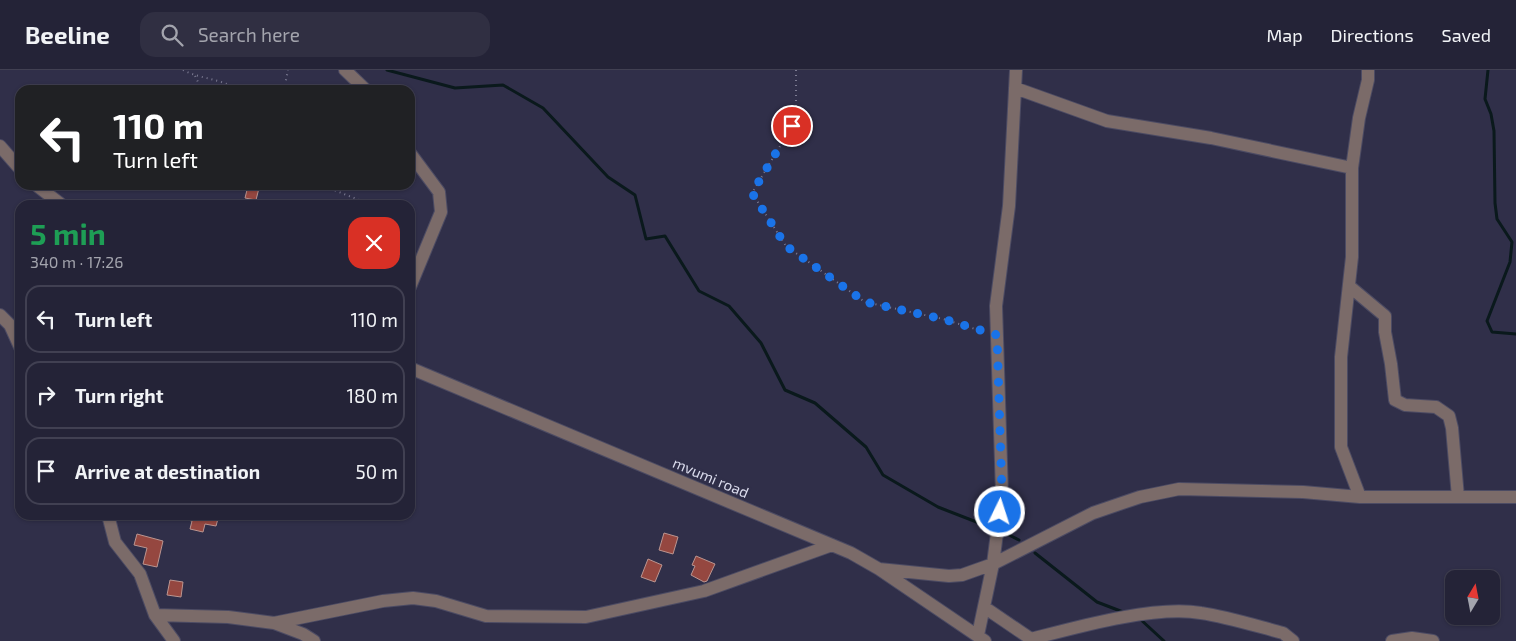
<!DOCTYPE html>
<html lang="en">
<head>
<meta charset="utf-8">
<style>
	:root { --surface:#242337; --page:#302f42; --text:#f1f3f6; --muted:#a3a4ad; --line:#414052 }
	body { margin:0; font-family:"Exo 2",sans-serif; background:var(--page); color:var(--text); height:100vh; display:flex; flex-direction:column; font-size:19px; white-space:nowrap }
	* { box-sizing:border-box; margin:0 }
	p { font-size:16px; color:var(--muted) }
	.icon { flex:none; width:28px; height:28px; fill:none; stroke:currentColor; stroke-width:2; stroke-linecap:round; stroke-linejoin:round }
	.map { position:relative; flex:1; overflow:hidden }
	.drawer { position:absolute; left:15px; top:130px; width:400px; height:320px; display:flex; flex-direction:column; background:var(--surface); border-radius:15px; box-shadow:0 1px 4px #0004,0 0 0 1px var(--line) }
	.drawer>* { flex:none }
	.banner { position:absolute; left:15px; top:15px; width:400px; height:105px; border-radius:15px; box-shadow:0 1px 4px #0004,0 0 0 1px var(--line); background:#202124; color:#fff; overflow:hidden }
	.needle { width:32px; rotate:10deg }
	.buttons { position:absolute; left:1445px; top:500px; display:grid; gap:10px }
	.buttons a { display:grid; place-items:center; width:55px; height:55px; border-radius:10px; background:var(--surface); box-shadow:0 1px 4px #0004,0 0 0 1px var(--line); font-size:25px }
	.pin { position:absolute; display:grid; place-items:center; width:42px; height:42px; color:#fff; margin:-21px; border:2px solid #fff; border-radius:50%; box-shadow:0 1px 5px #0007 }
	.me { position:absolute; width:55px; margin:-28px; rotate:4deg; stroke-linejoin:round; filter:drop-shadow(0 0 4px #0008) }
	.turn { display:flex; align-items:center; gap:18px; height:105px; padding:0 15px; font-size:22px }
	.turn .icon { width:65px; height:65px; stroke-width:2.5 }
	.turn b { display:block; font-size:35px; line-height:42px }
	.round { display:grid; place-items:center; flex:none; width:52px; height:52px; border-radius:15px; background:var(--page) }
	.head { display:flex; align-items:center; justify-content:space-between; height:85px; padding:0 15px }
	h1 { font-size:30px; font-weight:700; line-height:38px; color:#1e9e55 }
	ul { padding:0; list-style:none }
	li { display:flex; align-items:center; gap:15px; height:68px; margin:0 10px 8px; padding:0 5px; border:2px solid var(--line); border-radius:15px }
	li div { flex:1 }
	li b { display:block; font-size:19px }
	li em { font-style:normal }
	header { display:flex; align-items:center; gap:30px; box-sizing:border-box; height:70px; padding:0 25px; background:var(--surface); border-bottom:1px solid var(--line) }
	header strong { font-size:24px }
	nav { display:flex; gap:28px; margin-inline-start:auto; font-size:18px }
	.search { width:350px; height:45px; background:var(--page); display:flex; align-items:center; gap:12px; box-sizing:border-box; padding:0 18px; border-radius:15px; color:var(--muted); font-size:19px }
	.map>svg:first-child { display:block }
</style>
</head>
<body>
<header>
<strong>Beeline</strong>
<div class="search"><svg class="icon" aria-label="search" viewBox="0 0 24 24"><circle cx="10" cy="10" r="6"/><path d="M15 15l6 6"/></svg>Search here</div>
<nav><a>Map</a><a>Directions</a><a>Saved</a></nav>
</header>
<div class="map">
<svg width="1516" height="571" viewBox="0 0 1516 571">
	<rect width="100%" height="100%" fill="#302f49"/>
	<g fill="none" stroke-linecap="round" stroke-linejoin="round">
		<path stroke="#0a191c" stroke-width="3" d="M387,0L455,18L503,15L543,38L608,107L635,125L646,169L665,166L699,221L729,236L761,273L785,320L815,333L866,377L883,405L938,437L992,458
			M1488,0L1485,29L1491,44L1494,61L1495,133L1497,149L1512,172L1510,192L1487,251L1492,262L1516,264
			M1009,465L1019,470
			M1035,483L1097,532L1123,542
			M1139,548L1164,571"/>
	</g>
	<path fill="#954740" stroke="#bb9590" d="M248,116L259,118L256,130L245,128Z
		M183,445H219L216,456L205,454L203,462L190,459L192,451L183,449Z
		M664,463L678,467L673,484L659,480Z
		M137,464L163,471L157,497L143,494L147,478L134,475Z
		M696,486L715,494L707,511L704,512L691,505L695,496L692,495Z
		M648,489L662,495L655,512L641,507Z
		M170,510L183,512L181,527L167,525Z"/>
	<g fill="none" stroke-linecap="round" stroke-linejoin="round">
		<g stroke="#4c4b63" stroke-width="14">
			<path id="minor" d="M345,0L366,20
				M1015,18L1107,51L1211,68L1352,98
				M0,76L20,99
				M410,83L439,122L441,142L410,217
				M36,115L62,135
				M1349,216L1385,246V262L1391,294L1395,330L1405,335L1436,337L1449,346L1452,358L1458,427
				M0,245L10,255L20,277
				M410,298L851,483L879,499L985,571
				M1360,427L1341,377V287L1352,187V98L1359,48L1368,10V0
				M108,445L115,472L140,504L155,545L174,571
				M879,499L949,506L962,505L993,494L1093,443L1140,427L1179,419L1303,422L1360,427H1516
				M984,537L1031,569C1077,557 1155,535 1201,543C1228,547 1256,556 1283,563L1293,571
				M155,545L228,547L274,553L383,531L413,528L436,531L486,546L586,547L704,521L832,475
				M274,553L303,564L314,571
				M978,565L993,494L1002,424L996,236L1009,136L1016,0
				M1392,571L1412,568L1433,571"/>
		</g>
		<path stroke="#7c7b92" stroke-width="2" stroke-dasharray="1 4" stroke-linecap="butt" d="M183,0C202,10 218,7 238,20
			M796,0V39L792,56L752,123L786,176L865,232L943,249L985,262
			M195,6L202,20
			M284,20L288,0
			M321,115L372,135"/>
		<use href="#minor" stroke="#7b6b69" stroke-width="12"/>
	</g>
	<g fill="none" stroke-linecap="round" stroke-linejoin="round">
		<path stroke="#1a73e8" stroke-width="9" stroke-dasharray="0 16.2" d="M792,56L752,123L786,176L865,232L943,249L997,265L1002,424L1000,442"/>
	</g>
	<g text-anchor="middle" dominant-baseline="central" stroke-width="4.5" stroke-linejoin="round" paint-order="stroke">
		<g font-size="15" fill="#dcddee" stroke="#302f49">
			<text transform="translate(711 407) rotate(23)">mvumi road</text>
		</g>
	</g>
</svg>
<div class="buttons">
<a><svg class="needle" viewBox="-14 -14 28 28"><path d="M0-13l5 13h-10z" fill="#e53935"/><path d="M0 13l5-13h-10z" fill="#a3a4ad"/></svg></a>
</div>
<div class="pin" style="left:792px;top:56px;background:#d93025"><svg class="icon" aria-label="arrive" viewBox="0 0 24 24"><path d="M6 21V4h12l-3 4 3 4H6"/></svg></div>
<svg class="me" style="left:1000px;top:442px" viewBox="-20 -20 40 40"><circle r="17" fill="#1a73e8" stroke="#fff" stroke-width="3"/><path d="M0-11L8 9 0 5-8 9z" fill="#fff"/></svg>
<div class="banner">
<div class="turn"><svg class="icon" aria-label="left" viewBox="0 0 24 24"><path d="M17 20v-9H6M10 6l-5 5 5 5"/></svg><div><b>110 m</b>Turn left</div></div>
</div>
<section class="drawer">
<div class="head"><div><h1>5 min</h1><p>340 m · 17:26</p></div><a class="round" style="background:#d93025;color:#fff"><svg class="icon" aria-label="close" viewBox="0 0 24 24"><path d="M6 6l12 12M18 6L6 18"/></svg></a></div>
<ul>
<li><svg class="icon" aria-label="left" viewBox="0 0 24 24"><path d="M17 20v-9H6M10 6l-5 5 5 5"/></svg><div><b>Turn left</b></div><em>110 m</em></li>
<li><svg class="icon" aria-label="right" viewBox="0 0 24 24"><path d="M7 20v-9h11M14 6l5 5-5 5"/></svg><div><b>Turn right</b></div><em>180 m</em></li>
<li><svg class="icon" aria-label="arrive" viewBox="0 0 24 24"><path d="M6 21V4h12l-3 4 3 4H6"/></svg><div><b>Arrive at destination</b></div><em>50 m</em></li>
</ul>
</section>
</div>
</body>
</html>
